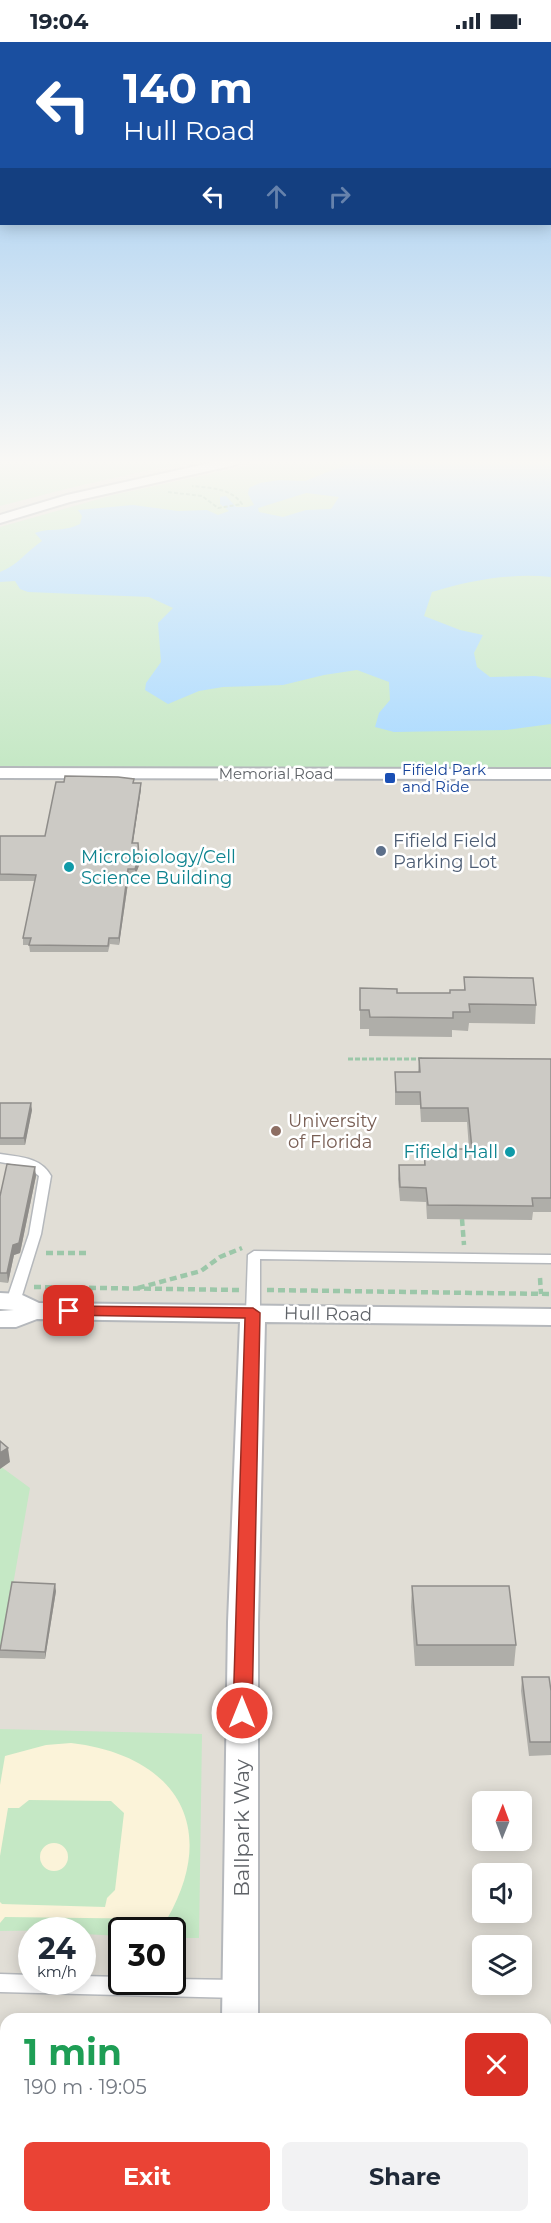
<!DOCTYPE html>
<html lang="en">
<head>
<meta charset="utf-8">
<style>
	:root { --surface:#fff; --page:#f2f2f3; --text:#1f2937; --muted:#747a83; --accent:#ea4335 }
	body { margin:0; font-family:Montserrat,sans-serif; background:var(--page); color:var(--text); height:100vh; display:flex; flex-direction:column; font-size:22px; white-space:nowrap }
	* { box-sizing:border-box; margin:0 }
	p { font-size:20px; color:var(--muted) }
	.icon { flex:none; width:33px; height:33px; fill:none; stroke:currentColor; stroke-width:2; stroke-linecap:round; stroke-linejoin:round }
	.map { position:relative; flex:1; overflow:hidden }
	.drawer { position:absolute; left:0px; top:1971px; width:552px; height:210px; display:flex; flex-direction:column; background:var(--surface); border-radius:18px 18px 0 0; box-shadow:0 3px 15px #0003 }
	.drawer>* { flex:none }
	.hud { position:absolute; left:0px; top:0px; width:552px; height:183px; box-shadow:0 3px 15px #0003; background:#1a4fa0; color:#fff; overflow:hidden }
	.needle { width:39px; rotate:1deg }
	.buttons { position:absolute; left:472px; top:1749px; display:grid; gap:12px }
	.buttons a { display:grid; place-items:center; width:60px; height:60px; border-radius:9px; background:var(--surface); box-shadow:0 3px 15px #0003; font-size:30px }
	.speed { position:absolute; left:18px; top:1875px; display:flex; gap:12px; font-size:30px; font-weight:700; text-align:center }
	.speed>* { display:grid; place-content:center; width:78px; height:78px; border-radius:50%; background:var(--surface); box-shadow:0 3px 15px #0003; line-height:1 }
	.speed small { font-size:15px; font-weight:400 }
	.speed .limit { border:3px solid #111; border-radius:9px; background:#fff; color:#111 }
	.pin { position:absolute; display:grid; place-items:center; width:51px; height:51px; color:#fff; margin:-26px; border-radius:12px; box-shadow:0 3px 9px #0006 }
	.me { position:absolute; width:66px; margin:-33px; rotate:0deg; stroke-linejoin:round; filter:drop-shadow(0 0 4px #0008) }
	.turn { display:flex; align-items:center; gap:21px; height:126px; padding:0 24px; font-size:27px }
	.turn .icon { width:78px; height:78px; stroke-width:2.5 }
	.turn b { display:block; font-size:42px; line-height:51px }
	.lanes { display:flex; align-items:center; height:57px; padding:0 24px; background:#0003; justify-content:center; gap:30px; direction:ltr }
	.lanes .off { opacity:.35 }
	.round { display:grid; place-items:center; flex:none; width:63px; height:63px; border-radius:9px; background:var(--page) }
	.head { display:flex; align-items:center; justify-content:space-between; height:102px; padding:0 24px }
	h1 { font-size:36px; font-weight:700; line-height:45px; color:#1e9e55 }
	.button { display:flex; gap:12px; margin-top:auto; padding:12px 24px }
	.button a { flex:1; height:69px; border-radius:9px; background:var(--accent); color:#fff; font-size:24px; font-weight:700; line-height:69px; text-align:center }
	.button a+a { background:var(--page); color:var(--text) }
	.status { display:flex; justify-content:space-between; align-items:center; height:42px; padding:0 30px; background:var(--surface); direction:ltr }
	.status svg { height:16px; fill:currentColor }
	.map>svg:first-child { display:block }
</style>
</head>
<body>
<div class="status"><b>19:04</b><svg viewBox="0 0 49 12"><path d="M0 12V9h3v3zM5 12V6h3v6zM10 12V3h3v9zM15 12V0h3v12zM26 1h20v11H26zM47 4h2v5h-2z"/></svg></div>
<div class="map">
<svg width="551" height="2181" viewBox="0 0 551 2181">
	<rect width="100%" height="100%" fill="#f1efe8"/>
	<path fill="#e1ded6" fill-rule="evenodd" d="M0,419H551V2181H0ZM483,1760H522V1798H483ZM483,1832H522V1870H483ZM32,1888H82V1940H32ZM122,1888H172V1940H122ZM483,1904H522V1942H483ZM6,1977H546V2175H6Z"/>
	<path fill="#c5e8c5" d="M0,419H210L154,427L74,445L0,464Z
		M270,419H551V728L0,726V485L113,453Z
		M0,1424L30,1446L0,1617Z
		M0,1687L202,1692L199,1896H173L172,1888H122L121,1894L83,1892L82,1888L0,1889Z"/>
	<path fill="#fbf3d9" d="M71,1701C174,1713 221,1783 167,1877L5,1875L0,1881V1860L2,1862L105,1865L107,1856L115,1848L124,1771L111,1759L29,1758L19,1766H8L0,1814V1743L5,1714L46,1703Z
		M40 1815a14 14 0 1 1 28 0a14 14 0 1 1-28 0Z"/>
	<path fill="#aadaff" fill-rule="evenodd" d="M356,419H551V535C511,531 471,538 432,550L424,574L460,588L483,593L474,611L477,625L490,635L535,634L551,636V682L506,688L394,690L375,685L379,671L390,658L389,640L357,628L324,633L283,643L223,645L199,649L168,662L145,648L146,641L161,620L158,581L173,566L149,555L28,550L20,547L15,539L0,540V530C17,524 27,509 42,499L35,491C51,485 61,491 80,482L82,474L78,468L133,463L178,469L207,468L218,473L229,469L220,462V455L226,454L236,465H247L254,463L248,452L249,446L260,441L279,438L305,439ZM306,451L339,455L331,467L306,468L283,475L259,470L258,466Z"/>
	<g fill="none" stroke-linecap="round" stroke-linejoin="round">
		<g stroke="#b5b8bc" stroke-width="3">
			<path id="lane" d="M0,1112C19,1115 41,1115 51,1134L41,1192L20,1260L18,1263H8L6,1260L29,1192L39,1134L28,1125L0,1120Z
				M254,1209L551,1213V1221L260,1217V1271L258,1274H248L246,1271L248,1213Z
				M0,1932L32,1933V1940H82V1934L122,1935V1940H172V1937L239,1938L246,1941L248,1947L246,1953L239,1956L0,1950Z"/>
		</g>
		<g stroke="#b5b8bc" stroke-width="4">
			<path id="street" d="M219,419H241L235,423L70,460L0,481V473L67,453Z
				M0,726L551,727V737L0,736Z
				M0,1251L20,1252L39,1261L551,1267V1283L265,1280L258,1580V1977H222L228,1580L240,1280L37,1277L16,1285H0V1269L14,1268L0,1267Z
				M221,2175H259V2181H221Z"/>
		</g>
		<path stroke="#9cc7a9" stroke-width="2" stroke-dasharray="4 2" stroke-linecap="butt" d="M168,450L202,454L218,466L242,462C231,446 210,446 192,444"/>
		<path stroke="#9cc7a9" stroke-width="3" stroke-dasharray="5 2" stroke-linecap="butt" d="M348,1017H422"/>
		<path stroke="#9cc7a9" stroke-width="4.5" stroke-dasharray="7 4" stroke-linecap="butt" d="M462,1177L464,1203
			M46,1211H89
			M540,1236L541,1252
			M34,1245L239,1248
			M138,1246L201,1229L220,1215L242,1206
			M267,1248L551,1252"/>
		<use href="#lane" fill="#fff" fill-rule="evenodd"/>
		<use href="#street" fill="#fff" fill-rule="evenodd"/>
	</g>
	<path fill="#afaea9" d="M134,737V741H141V747L133,801L140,821L135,834H129L119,903L110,902L108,910H30L29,903H23V896L35,839H0V794H45Z
		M464,935L536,963L535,982L469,981L468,989L452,988V995L369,994V987H360V946L397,951H450L464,948Z
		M419,1016L551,1017V1170H533L532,1178L427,1177L426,1160L400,1159L398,1137L399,1123H424V1107H469L467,1080H421L420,1063H395V1030H418Z
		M0,1061L32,1068L25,1103H0Z
		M36,1134L20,1211L14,1213L8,1241L0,1240V1154Z
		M412,1544L516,1603L514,1624H415L411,1565Z
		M56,1549L45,1617L0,1616V1604Z
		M522,1635L551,1649V1713L529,1714L521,1649Z"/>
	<path fill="#8f8d8a" d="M141,741V747L132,807V801Z
		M139,815L140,821L135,834V827Z
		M128,827L129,834L119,903V896Z
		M31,1061L32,1068L25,1103L24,1096Z
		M35,1125L36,1134L20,1211L14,1213L8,1241L7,1231L13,1203Z
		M8,1406L10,1420L0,1427V1411Z
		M55,1542L56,1549L45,1617V1610Z"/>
	<path fill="#cccac5" stroke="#8f8d8a" stroke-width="1.5" d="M65,734L118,735L134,737L133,741H141L132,801H138L139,815L135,827H128L119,896H109L108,904L29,903L31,896H23L36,833L0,832V794H45L56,740H64Z
		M464,935L533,936L536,963L469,962L470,970H453V976L370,975L369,968H360V946L397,947V951H450V948H465Z
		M419,1016L551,1017V1156H532L533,1164L428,1163L426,1146L400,1145L399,1123H425L424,1107H472L468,1066H421L420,1050H396L395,1030H420Z
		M0,1061H31L24,1096H0Z
		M7,1122L35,1125L19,1201L13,1203L7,1231H0V1154Z
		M0,1399L8,1406L0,1411Z
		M12,1540L55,1542L45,1610L0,1608Z
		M412,1544H509L516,1603H417Z
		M522,1635H549L551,1649V1700H530Z"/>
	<linearGradient id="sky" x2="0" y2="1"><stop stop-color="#8fc3f1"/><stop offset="0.58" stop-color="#f9f8f5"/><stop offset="1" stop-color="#f9f8f5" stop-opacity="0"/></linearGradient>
	<rect width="551" height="724" fill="url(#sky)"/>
	<path fill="#ea4335" stroke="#982c22" stroke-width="1.5" d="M69,1264L253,1266L260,1271L252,1671L249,1676L242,1678L236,1676L233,1671L245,1276L63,1273L61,1269L63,1266Z"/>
	<rect fill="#1a4fb4" stroke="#fff" stroke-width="2" x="384" y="730" width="12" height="12" rx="3"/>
	<circle fill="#5c6f8a" stroke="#fff" stroke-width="2" cx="381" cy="809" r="6"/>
	<g fill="#0f9aa8" stroke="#fff" stroke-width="2">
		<circle cx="69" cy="825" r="6"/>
		<circle cx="510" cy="1110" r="6"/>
	</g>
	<circle fill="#8d6e63" stroke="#fff" stroke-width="2" cx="276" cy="1089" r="6"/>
	<g text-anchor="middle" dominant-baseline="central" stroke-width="5" stroke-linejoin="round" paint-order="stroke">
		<g font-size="15" fill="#164399" stroke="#fff" text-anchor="start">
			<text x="402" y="727">Fifield Park<tspan x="402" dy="17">and Ride</tspan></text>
		</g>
		<g font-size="15" fill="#5f6368" stroke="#fff">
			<text x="276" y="731">Memorial Road</text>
		</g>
		<g font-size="18" fill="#4e5e75" stroke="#fff" text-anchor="start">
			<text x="393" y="799">Fifield Field<tspan x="393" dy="21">Parking Lot</tspan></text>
		</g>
		<g font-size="18" fill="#0d838f" stroke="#fff" text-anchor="start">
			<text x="81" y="815">Microbiology/Cell<tspan x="81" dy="21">Science Building</tspan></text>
			<text x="498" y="1110" text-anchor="end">Fifield Hall</text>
		</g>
		<g font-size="18" fill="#785e54" stroke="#fff" text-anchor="start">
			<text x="288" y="1079">University<tspan x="288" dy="21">of Florida</tspan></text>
		</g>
		<g font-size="18" fill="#5f6368" stroke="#fff">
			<text transform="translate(328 1272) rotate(1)">Hull Road</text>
		</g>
		<g font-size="21" fill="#5f6368" stroke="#fff">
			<text transform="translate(241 1786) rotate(-90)">Ballpark Way</text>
		</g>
	</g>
</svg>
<div class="buttons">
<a><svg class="needle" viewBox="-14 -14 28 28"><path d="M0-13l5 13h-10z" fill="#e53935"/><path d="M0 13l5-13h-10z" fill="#747a83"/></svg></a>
<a><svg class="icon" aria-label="sound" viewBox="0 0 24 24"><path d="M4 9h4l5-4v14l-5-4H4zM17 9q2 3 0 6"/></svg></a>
<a><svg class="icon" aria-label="layers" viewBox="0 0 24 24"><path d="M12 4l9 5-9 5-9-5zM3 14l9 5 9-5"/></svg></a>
</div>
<div class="speed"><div>24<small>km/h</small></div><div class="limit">30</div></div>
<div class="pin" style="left:69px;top:1269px;background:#d93025"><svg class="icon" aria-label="arrive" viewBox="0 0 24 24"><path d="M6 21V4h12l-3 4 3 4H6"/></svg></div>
<svg class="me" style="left:242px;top:1671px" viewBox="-20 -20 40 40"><circle r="17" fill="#ea4335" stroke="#fff" stroke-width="3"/><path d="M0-11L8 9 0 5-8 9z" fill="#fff"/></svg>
<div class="hud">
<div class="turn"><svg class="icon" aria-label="left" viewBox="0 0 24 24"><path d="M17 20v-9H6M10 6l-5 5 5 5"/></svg><div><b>140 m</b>Hull Road</div></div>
<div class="lanes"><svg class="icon" aria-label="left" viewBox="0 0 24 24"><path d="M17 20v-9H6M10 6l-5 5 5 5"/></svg><svg class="icon off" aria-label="ahead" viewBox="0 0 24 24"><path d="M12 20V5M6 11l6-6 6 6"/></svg><svg class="icon off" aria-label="right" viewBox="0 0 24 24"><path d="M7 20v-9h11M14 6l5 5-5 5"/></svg></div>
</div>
<section class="drawer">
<div class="head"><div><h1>1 min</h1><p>190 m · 19:05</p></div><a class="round" style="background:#d93025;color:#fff"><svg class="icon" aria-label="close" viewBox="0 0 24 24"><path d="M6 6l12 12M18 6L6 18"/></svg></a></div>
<div class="button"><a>Exit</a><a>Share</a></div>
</section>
</div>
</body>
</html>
